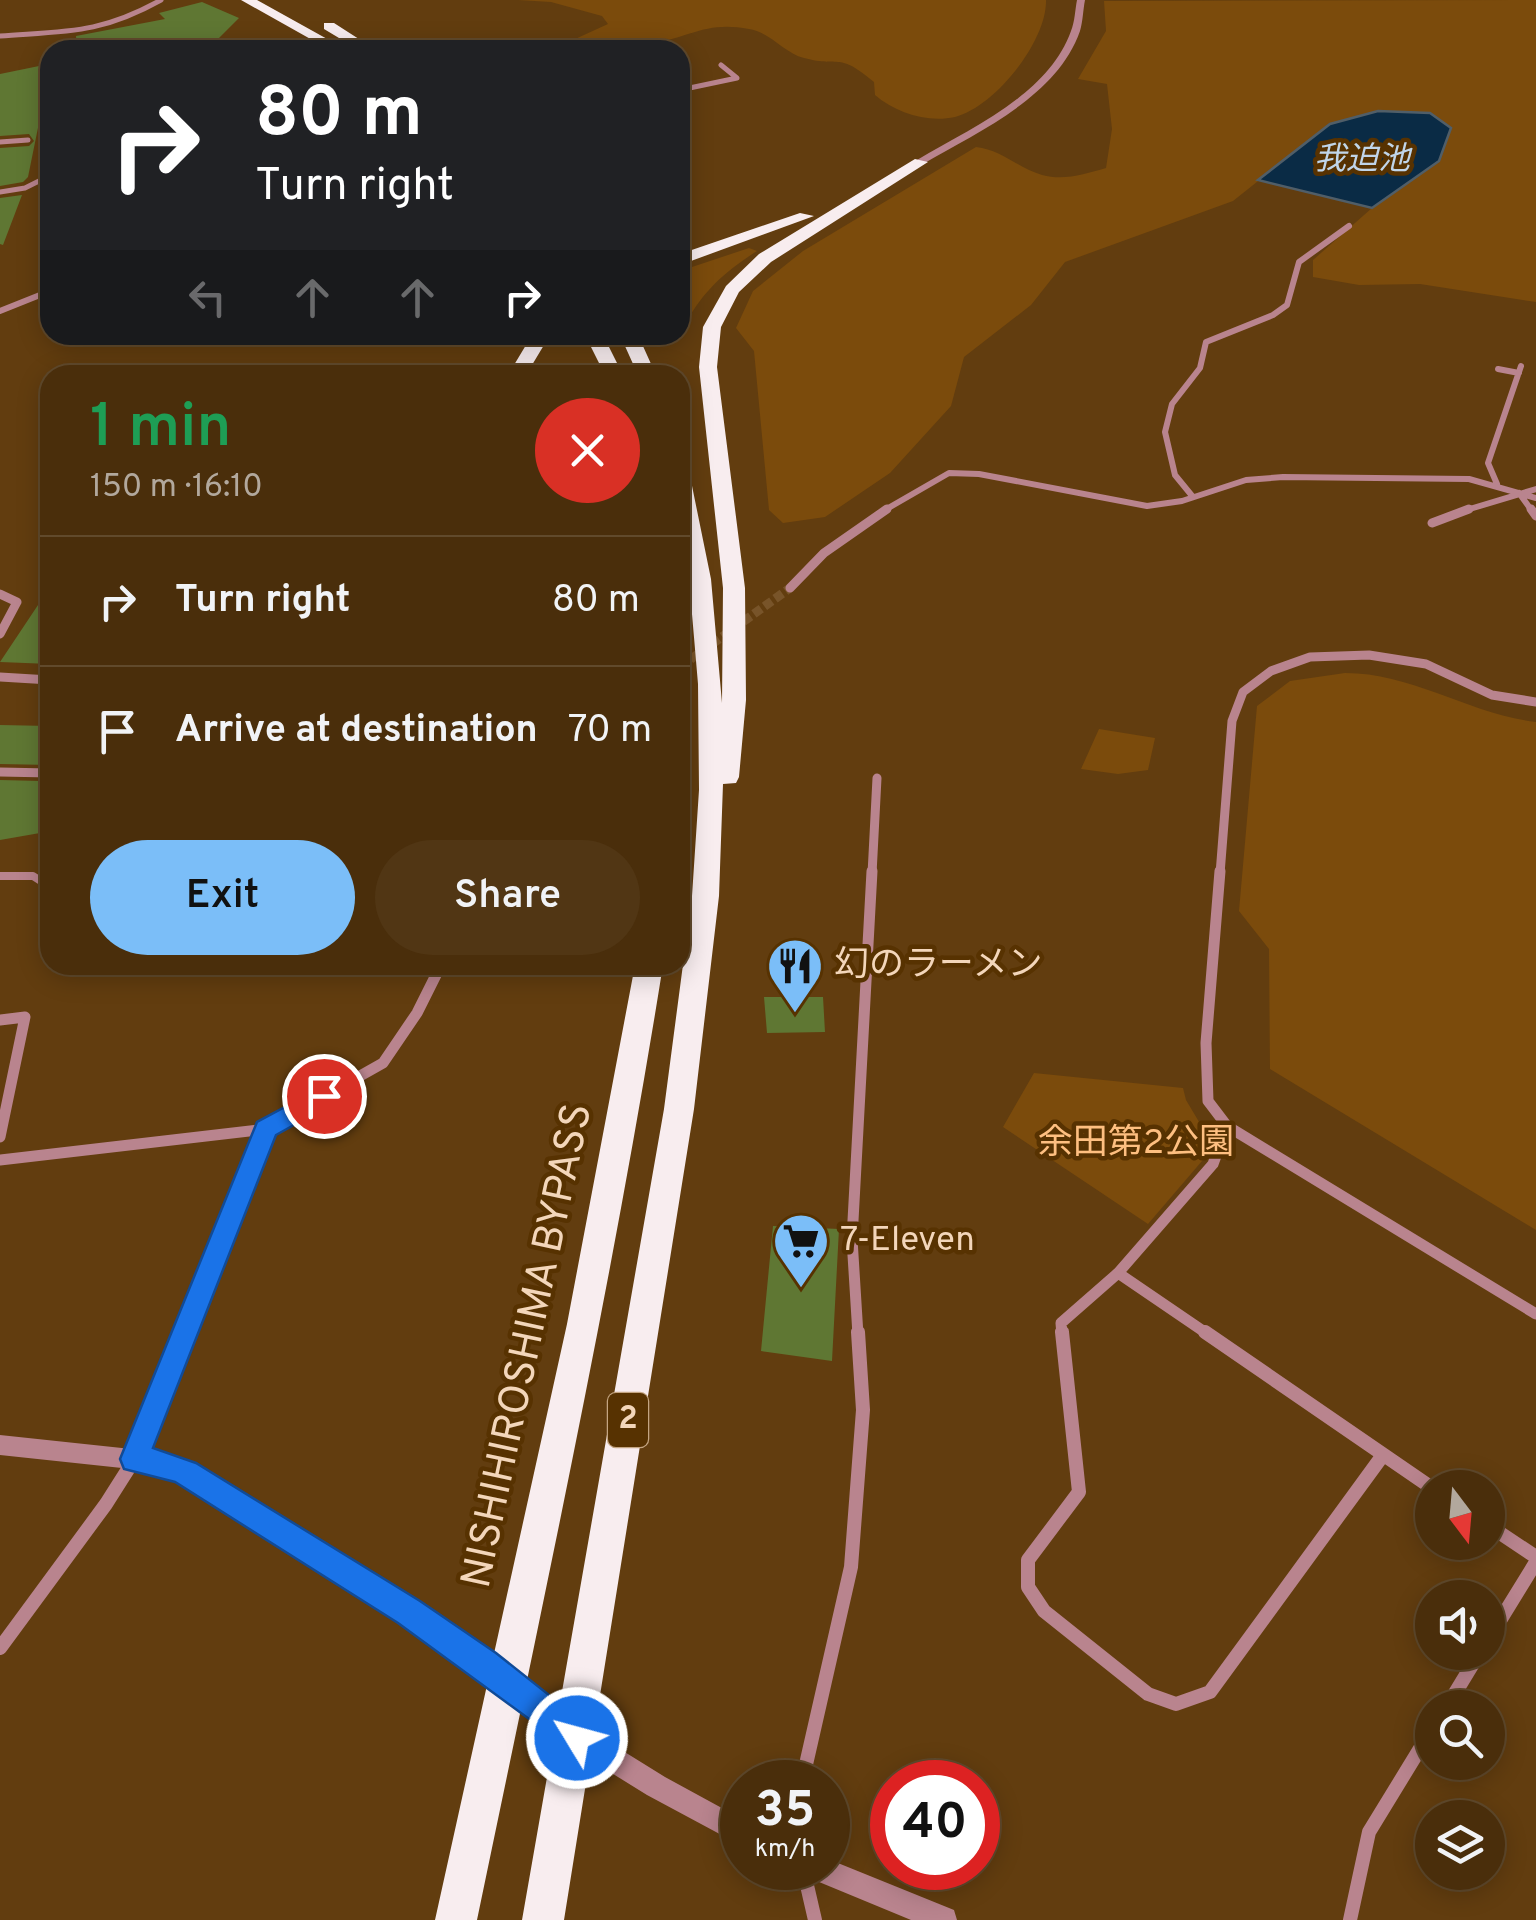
<!DOCTYPE html>
<html lang="en">
<head>
<meta charset="utf-8">
<style>
	:root { --surface:#4a2e0b; --page:#513614; --text:#f1f3f6; --muted:#b2a89d; --line:#614a2c; --accent:#7bbef8 }
	body { margin:0; font-family:Overpass,"Noto Sans JP",sans-serif; background:var(--page); color:var(--text); height:100vh; display:flex; flex-direction:column; font-size:38px; white-space:nowrap }
	* { box-sizing:border-box; margin:0 }
	p { font-size:32px; color:var(--muted) }
	.icon { flex:none; width:55px; height:55px; fill:none; stroke:currentColor; stroke-width:2; stroke-linecap:round; stroke-linejoin:round }
	.map { position:relative; flex:1; overflow:hidden }
	.side { position:absolute; left:40px; top:365px; width:650px; height:610px; display:flex; flex-direction:column; background:var(--surface); border-radius:30px; box-shadow:0 5px 25px #0003,0 0 0 2px var(--line) }
	.side>* { flex:none }
	.hud { position:absolute; left:40px; top:40px; width:650px; height:305px; border-radius:30px; box-shadow:0 5px 25px #0003,0 0 0 2px var(--line); background:#202124; color:#fff; overflow:hidden }
	.needle { width:65px; rotate:164deg }
	.controls { position:absolute; left:1415px; top:1470px; display:grid; gap:20px }
	.controls a { display:grid; place-items:center; width:90px; height:90px; border-radius:50%; background:var(--surface); box-shadow:0 5px 25px #0003,0 0 0 2px var(--line); font-size:50px }
	.speed { position:absolute; left:720px; top:1760px; display:flex; gap:20px; font-size:50px; font-weight:700; text-align:center }
	.speed>* { display:grid; place-content:center; width:130px; height:130px; border-radius:50%; background:var(--surface); box-shadow:0 5px 25px #0003,0 0 0 2px var(--line); line-height:1 }
	.speed small { font-size:25px; font-weight:400 }
	.speed .limit { border:15px solid #d22; background:#fff; color:#111 }
	.pin { position:absolute; display:grid; place-items:center; width:85px; height:85px; color:#fff; margin:-42px; border:5px solid #fff; border-radius:50%; box-shadow:0 2px 10px #0007 }
	.me { position:absolute; width:110px; margin:-55px; rotate:307deg; stroke-linejoin:round; filter:drop-shadow(0 0 8px #0008) }
	.turn { display:flex; align-items:center; gap:35px; height:210px; padding:0 50px; font-size:45px }
	.turn .icon { width:130px; height:130px; stroke-width:2.5 }
	.turn b { display:block; font-size:70px; line-height:85px }
	.lanes { display:flex; align-items:center; height:95px; padding:0 50px; background:#0003; justify-content:center; gap:50px; direction:ltr }
	.lanes .off { opacity:.35 }
	.round { display:grid; place-items:center; flex:none; width:105px; height:105px; border-radius:52px; background:var(--page) }
	.headline { display:flex; align-items:center; justify-content:space-between; height:170px; padding:0 50px }
	h1 { font-size:60px; font-weight:600; line-height:75px; color:#1e9e55 }
	.primary-button { display:flex; gap:20px; margin-top:auto; padding:20px 50px }
	.primary-button a { flex:1; height:115px; border-radius:60px; background:var(--accent); color:#111; font-size:40px; font-weight:600; line-height:115px; text-align:center }
	.primary-button a+a { background:var(--page); color:var(--text) }
	ul { padding:0; list-style:none }
	li { display:flex; align-items:center; gap:30px; height:130px; padding:0 50px; border-top:2px solid var(--line) }
	li div { flex:1 }
	li b { display:block; font-size:38px }
	li em { font-style:normal }
	.map>svg:first-child { display:block }
</style>
</head>
<body>
<div class="map">
<svg width="1536" height="1920" viewBox="0 0 1536 1920">
	<rect width="100%" height="100%" fill="#623d0f"/>
	<path fill="#7b4b0c" d="M518,0H1046C1047,41 995,107 955,117C927,123 896,113 875,95L874,82C837,51 842,68 804,58C784,53 770,32 749,29C706,21 691,37 651,44C618,50 586,50 551,50L608,24L602,16L551,2Z
		M1536,0V302L1420,284L1359,285L1313,277V260L1372,208L1439,161L1330,124L1233,201L1065,262L1031,305L964,357L951,406L890,473L825,517L783,523L769,510L754,351L736,328L753,291L803,251L976,147C1002,150 1018,168 1042,175C1064,181 1085,174 1106,168L1112,129L1107,84L1078,79L1106,31L1104,1Z
		M749,248L757,251C727,270 704,290 687,321L680,322V271Z
		M1345,673C1413,673 1469,714 1536,722V1230L1270,1069L1269,949L1239,911L1257,706L1290,681Z
		M1099,729L1155,738L1148,770L1118,774L1081,769Z
		M1034,1073L1183,1088L1186,1100L1214,1147L1148,1224L1003,1127Z"/>
	<path fill="#0a2b45" stroke="#505e68" stroke-width="2.5" d="M1378,111L1430,113L1451,128L1439,161L1372,208L1258,180L1330,124Z"/>
	<path fill="#5f7733" d="M202,2L239,18L207,50H77L76,36L165,19L159,13Z
		M39,66L50,79V107L42,108L28,177L23,182L0,186V148L29,146L34,141L29,134L0,136V74Z
		M22,195L3,245L0,244V198Z
		M50,587V664L0,662Z
		M0,725L50,726V765L0,764Z
		M0,780L41,781L40,833L0,840Z
		M764,997H823L825,1032L767,1033Z
		M773,1226L839,1229L832,1361L761,1351Z"/>
	<g fill="none" stroke-linecap="round" stroke-linejoin="round">
		<path stroke="#785429" stroke-width="9" stroke-dasharray="9 4" stroke-linecap="butt" d="M680,667L790,588"/>
		<path stroke="#b9848e" stroke-width="8" d="M0,876H33L50,887"/>
		<path stroke="#b9848e" stroke-width="5" d="M0,36C67,31 100,34 161,0
			M310,50L331,44
			M680,90L737,78L721,65
			M0,142L28,140
			M0,192L25,188L41,180L50,153"/>
		<path stroke="#b9848e" stroke-width="6" d="M0,311L50,291
			M1498,369L1519,373
			M1497,484L1488,463L1521,366
			M1519,493L1532,511
			M1193,497L1175,475L1165,432L1172,404L1200,368L1206,342L1273,315L1287,305L1299,262L1349,226
			M883,511L949,473L979,474L1147,506L1182,501L1246,480L1283,477L1469,479L1536,498
			M1463,511L1536,489"/>
		<path stroke="#b9848e" stroke-width="9" d="M1531,509L1536,516
			M1432,523L1469,509
			M790,588L824,553L887,509
			M0,594L17,602L0,634
			M0,677L50,680
			M0,772L50,773
			M872,874L877,778
			M1220,874L1232,721L1243,692L1271,671L1310,657L1369,655L1426,664L1492,695L1536,702"/>
		<path stroke="#b9848e" stroke-width="11" d="M0,1020L25,1017L0,1137
			M1227,1126L1536,1314
			M0,1160L266,1129
			M185,1335L266,1129L383,1063L417,1013L441,965
			M858,1335L852,1239L872,871
			M1062,1335L1061,1323L1118,1273
			M1209,1335L1118,1273L1213,1164L1227,1126L1208,1101L1206,1043L1220,871"/>
		<path stroke="#b9848e" stroke-width="14" d="M1062,1332L1079,1492L1028,1560V1587L1044,1611L1148,1694L1176,1704L1210,1692L1383,1455
			M1205,1332L1432,1488
			M1488,1525L1536,1557
			M1488,1640L1536,1562
			M0,1648L106,1504L139,1452L186,1332
			M1446,1708L1480,1652
			M802,1782L851,1567L863,1410L858,1332
			M803,1868L815,1920
			M1350,1920L1369,1832L1432,1729"/>
		<path fill="#b9848e" fill-rule="evenodd" d="M1077,0H1085C1083,10 1083,21 1080,31C1057,97 979,131 923,164H917V160C971,128 1048,95 1071,31C1075,21 1075,10 1077,0Z
			M0,1435L150,1451L193,1466L444,1620L586,1728L665,1777L742,1819V1846L647,1795L568,1746L426,1638L178,1481L150,1471L0,1455Z
			M828,1859L954,1910L957,1920H911L807,1877L803,1868H828Z"/>
		<path fill="#f8edef" fill-rule="evenodd" d="M241,0H257L347,50H330Z
			M324,23H334L376,50H359L324,29Z
			M915,159L928,162L771,262L739,292L721,327L717,367L745,588L746,700L739,777L736,783L723,784L719,896L694,1109L564,1920H522L664,1109L692,896L699,790L698,684L689,579L680,529V470L690,476L711,579L722,703L723,588L699,367L703,327L726,286L759,254Z
			M800,213L814,216L680,265V254Z
			M532,335H550L526,375H508Z
			M585,335H603L623,375H605Z
			M620,335H638L656,375H638Z
			M635,965H663C612,1285 543,1602 477,1920H435L567,1324Z"/>
	</g>
	<path fill="#1a73e8" stroke="#114b97" stroke-width="2.5" d="M324,1086L333,1089L336,1096L333,1103L276,1135L153,1448L196,1463L420,1601L496,1653L588,1726L593,1738L588,1749L577,1754L398,1623L175,1482L124,1469L120,1459L257,1122Z"/>
	<defs>
		<g id="restaurant-pin" transform="scale(2.875)"><path d="M0 17L-7.5 6A9.5 9.5 0 1 1 7.5 6Z" fill="#7bbef8" stroke="#573201"/><path d="M-5-6h1v4h1v-4h1v4h1v-4h1v5L-1.5 .5V6h-2V.5L-5-1ZM5-6V6H3V1.5H1.5Q1.5-4 5-6Z" fill="#111"/></g>
		<g id="supermarket-pin" transform="scale(2.875)"><path d="M0 17L-7.5 6A9.5 9.5 0 1 1 7.5 6Z" fill="#7bbef8" stroke="#573201"/><path d="M-6-5.5h2.5l.6 2H6L4.5 2H-2.5L-4.4-4H-6ZM-1.5 3.2a1.3 1.3 0 1 0 .1 0ZM3 3.2a1.3 1.3 0 1 0 .1 0Z" fill="#111"/></g>
	</defs>
	<g fill-rule="evenodd">
		<use href="#restaurant-pin" x="795" y="966"/>
		<use href="#supermarket-pin" x="801" y="1241"/>
	</g>
	<g text-anchor="middle" dominant-baseline="central" stroke-width="9" stroke-linejoin="round" paint-order="stroke">
		<g font-size="32" font-style="italic" fill="#c0d5e9" stroke="#573201">
			<text x="1362" y="161">我迫池</text>
		</g>
		<rect fill="#573201" stroke="#c4a582" stroke-width="2.5" x="608" y="1393" width="40" height="54" rx="8"/>
		<g font-size="32" font-weight="bold" fill="#f3d6ba">
			<text x="628" y="1420">2</text>
		</g>
		<g font-size="35" fill="#f3d6ba" stroke="#573201" text-anchor="start">
			<text x="834" y="966">幻のラーメン</text>
			<text x="840" y="1241">7-Eleven</text>
		</g>
		<g font-size="35" fill="#febf80" stroke="#573201">
			<text x="1136" y="1144">余田第2公園</text>
		</g>
		<g font-size="42" fill="#f3d6ba" stroke="#573201">
			<text transform="translate(529 1346) rotate(-78)">NISHIHIROSHIMA BYPASS</text>
		</g>
	</g>
</svg>
<div class="controls">
<a><svg class="needle" viewBox="-14 -14 28 28"><path d="M0-13l5 13h-10z" fill="#e53935"/><path d="M0 13l5-13h-10z" fill="#b2a89d"/></svg></a>
<a><svg class="icon" aria-label="sound" viewBox="0 0 24 24"><path d="M4 9h4l5-4v14l-5-4H4zM17 9q2 3 0 6"/></svg></a>
<a><svg class="icon" aria-label="search" viewBox="0 0 24 24"><circle cx="10" cy="10" r="6"/><path d="M15 15l6 6"/></svg></a>
<a><svg class="icon" aria-label="layers" viewBox="0 0 24 24"><path d="M12 4l9 5-9 5-9-5zM3 14l9 5 9-5"/></svg></a>
</div>
<div class="speed"><div>35<small>km/h</small></div><div class="limit">40</div></div>
<div class="pin" style="left:324px;top:1096px;background:#d93025"><svg class="icon" aria-label="arrive" viewBox="0 0 24 24"><path d="M6 21V4h12l-3 4 3 4H6"/></svg></div>
<svg class="me" style="left:577px;top:1738px" viewBox="-20 -20 40 40"><circle r="17" fill="#1a73e8" stroke="#fff" stroke-width="3"/><path d="M0-11L8 9 0 5-8 9z" fill="#fff"/></svg>
<div class="hud">
<div class="turn"><svg class="icon" aria-label="right" viewBox="0 0 24 24"><path d="M7 20v-9h11M14 6l5 5-5 5"/></svg><div><b>80 m</b>Turn right</div></div>
<div class="lanes"><svg class="icon off" aria-label="left" viewBox="0 0 24 24"><path d="M17 20v-9H6M10 6l-5 5 5 5"/></svg><svg class="icon off" aria-label="ahead" viewBox="0 0 24 24"><path d="M12 20V5M6 11l6-6 6 6"/></svg><svg class="icon off" aria-label="ahead" viewBox="0 0 24 24"><path d="M12 20V5M6 11l6-6 6 6"/></svg><svg class="icon" aria-label="right" viewBox="0 0 24 24"><path d="M7 20v-9h11M14 6l5 5-5 5"/></svg></div>
</div>
<section class="side">
<div class="headline"><div><h1>1 min</h1><p>150 m · 16:10</p></div><a class="round" style="background:#d93025;color:#fff"><svg class="icon" aria-label="close" viewBox="0 0 24 24"><path d="M6 6l12 12M18 6L6 18"/></svg></a></div>
<ul>
<li><svg class="icon" aria-label="right" viewBox="0 0 24 24"><path d="M7 20v-9h11M14 6l5 5-5 5"/></svg><div><b>Turn right</b></div><em>80 m</em></li>
<li><svg class="icon" aria-label="arrive" viewBox="0 0 24 24"><path d="M6 21V4h12l-3 4 3 4H6"/></svg><div><b>Arrive at destination</b></div><em>70 m</em></li>
</ul>
<div class="primary-button"><a>Exit</a><a>Share</a></div>
</section>
</div>
</body>
</html>
